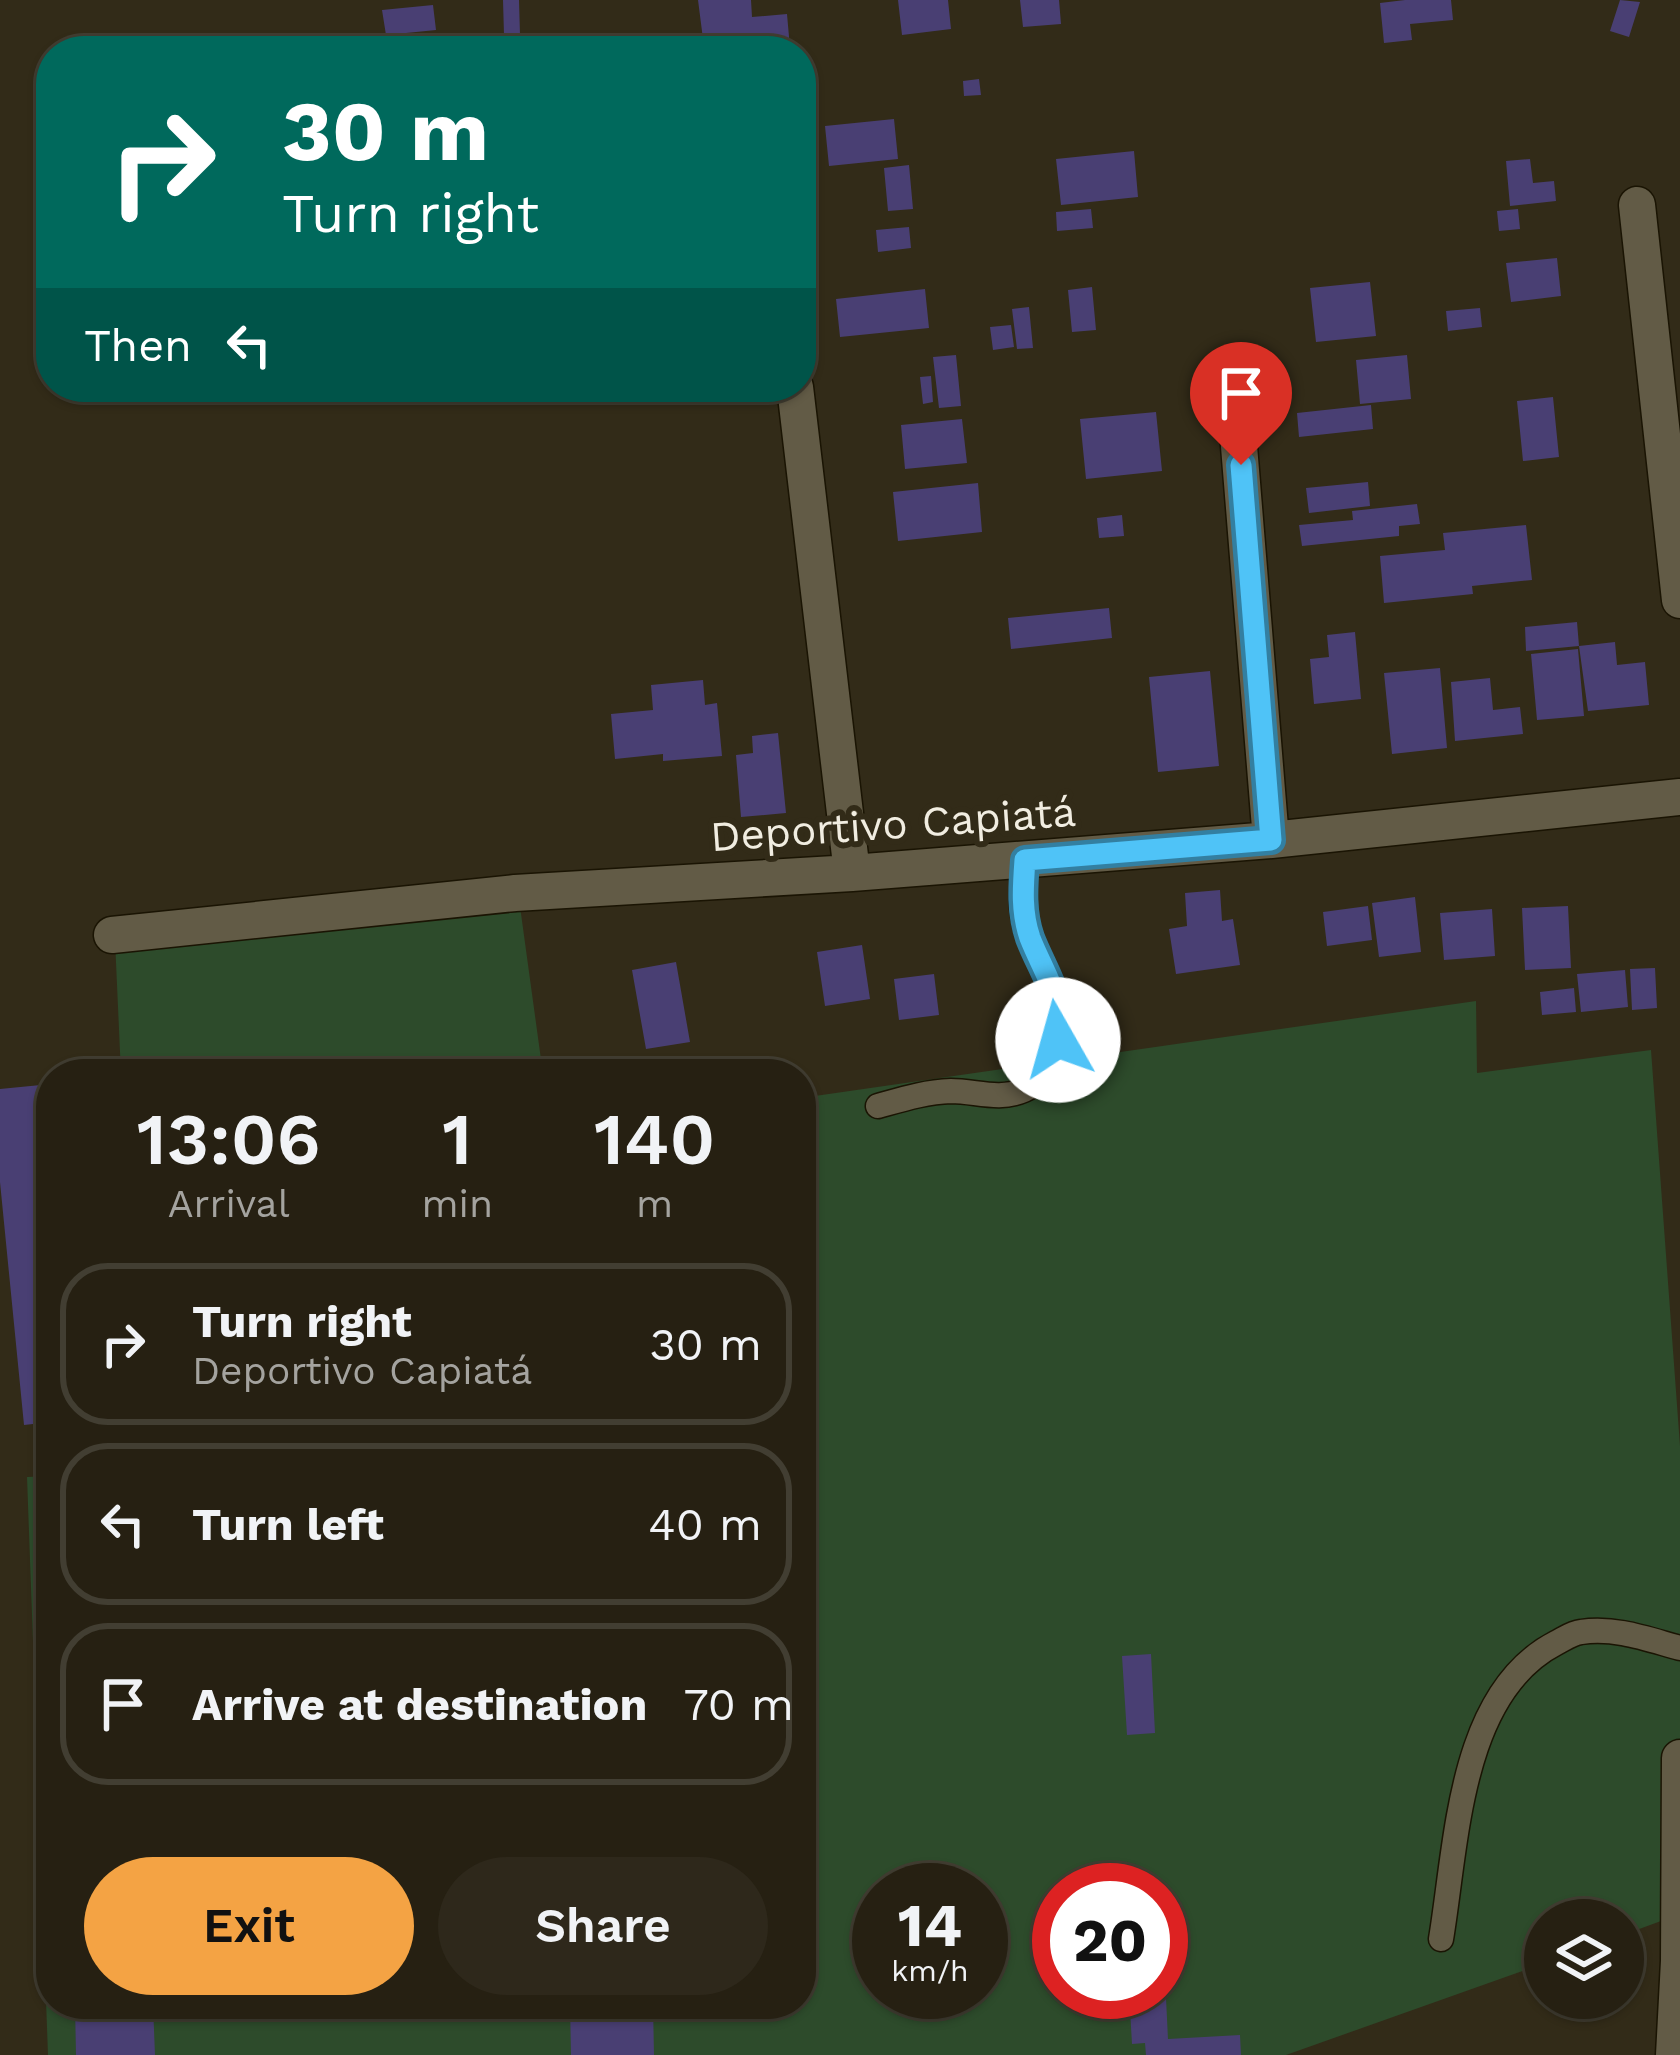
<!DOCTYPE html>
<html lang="en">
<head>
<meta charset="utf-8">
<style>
	:root { --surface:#262012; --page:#2e281b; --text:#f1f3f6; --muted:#a4a39f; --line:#423e32; --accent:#f4a344 }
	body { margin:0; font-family:"Work Sans",sans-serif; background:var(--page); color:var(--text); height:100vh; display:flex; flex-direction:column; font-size:45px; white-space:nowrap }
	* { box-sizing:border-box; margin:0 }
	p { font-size:39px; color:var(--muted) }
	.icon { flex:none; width:66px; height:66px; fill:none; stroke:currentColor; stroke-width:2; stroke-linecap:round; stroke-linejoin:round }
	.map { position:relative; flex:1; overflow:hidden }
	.details { position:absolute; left:36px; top:1059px; width:780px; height:960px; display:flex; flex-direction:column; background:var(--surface); border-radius:48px; box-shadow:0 3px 9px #0004,0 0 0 3px var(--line) }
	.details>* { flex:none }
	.guide { position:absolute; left:36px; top:36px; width:780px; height:366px; border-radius:48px; box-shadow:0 3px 9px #0004,0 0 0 3px var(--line); background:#00695c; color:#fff; overflow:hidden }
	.controls { position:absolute; left:1524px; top:1899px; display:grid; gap:24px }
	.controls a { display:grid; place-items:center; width:120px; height:120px; border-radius:50%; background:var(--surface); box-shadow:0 3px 9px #0004,0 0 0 3px var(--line); font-size:60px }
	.speed { position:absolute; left:852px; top:1863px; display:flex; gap:24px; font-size:60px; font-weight:700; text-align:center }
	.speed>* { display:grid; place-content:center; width:156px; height:156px; border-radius:50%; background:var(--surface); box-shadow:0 3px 9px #0004,0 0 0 3px var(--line); line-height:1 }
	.speed small { font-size:30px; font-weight:400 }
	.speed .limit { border:18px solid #d22; background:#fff; color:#111 }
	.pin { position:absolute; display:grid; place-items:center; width:102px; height:102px; color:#fff; margin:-123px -51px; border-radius:50% 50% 50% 0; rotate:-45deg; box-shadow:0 0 12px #0007 }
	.pin .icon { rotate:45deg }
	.me { position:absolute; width:132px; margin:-66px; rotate:353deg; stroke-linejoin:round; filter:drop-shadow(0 0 9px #0008) }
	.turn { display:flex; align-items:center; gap:42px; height:252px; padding:0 48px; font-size:54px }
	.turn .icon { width:156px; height:156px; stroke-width:2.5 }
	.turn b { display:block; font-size:84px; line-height:102px }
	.then { display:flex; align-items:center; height:114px; padding:0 48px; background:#0003; gap:24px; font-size:45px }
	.eta { display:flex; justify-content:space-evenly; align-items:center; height:204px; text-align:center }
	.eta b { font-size:72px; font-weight:600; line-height:84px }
	.cta { display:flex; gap:24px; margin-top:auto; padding:24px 48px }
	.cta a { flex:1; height:138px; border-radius:72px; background:var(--accent); color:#111; font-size:48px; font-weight:600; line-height:138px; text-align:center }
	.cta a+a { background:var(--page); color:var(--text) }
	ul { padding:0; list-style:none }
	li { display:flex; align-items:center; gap:36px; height:162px; margin:0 24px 18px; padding:0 24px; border:6px solid var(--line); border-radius:48px }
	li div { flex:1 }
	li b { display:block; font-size:45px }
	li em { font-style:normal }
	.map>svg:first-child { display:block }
</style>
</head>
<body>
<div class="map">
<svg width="1680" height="2055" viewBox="0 0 1680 2055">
	<rect width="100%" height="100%" fill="#322b18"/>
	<path fill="#2d4b2b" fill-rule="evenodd" d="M519,899L543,1074H121L115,940Z
		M1476,1001L1477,1073L1651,1050L1680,1446V1914L1623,1935V1920H1545V1963L1286,2055H48L27,1477L51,1476V2004H801V1098ZM879,1890H981V1992H879ZM1059,1890H1161V1992H1059Z"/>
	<path fill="#493f73" d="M503,0H519L520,35H504Z
		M698,0H751L752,17L787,14L790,48L726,51L725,37L703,39Z
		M898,0H948L951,29L902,35Z
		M1020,0H1059L1061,24L1023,27Z
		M1405,0H1451L1453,20L1410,24L1412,40L1384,43L1380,3Z
		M1620,0L1640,2L1629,37L1610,31Z
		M433,5L436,30L386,35L382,10Z
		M501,37L502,51H455L454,41Z
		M979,79L981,95L964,96L963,81Z
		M894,119L898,159L829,166L825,126Z
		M1134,151L1138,197L1061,205L1056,159Z
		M1530,159L1533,183L1554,181L1556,201L1510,206L1506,161Z
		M909,165L913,209L888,211L884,168Z
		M1091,209L1093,228L1057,231L1056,212Z
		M1518,209L1520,229L1499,231L1497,211Z
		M909,227L911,248L878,252L876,230Z
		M1557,258L1561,296L1511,302L1506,263Z
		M1370,282L1376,336L1316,342L1310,288Z
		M1092,287L1096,330L1072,332L1068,290Z
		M925,289L929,328L840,337L836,299Z
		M1029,307L1033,348L1017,349L1012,309Z
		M1480,308L1482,327L1448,331L1446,311Z
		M1011,325L1014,347L993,350L990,327Z
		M956,355L961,406L939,408L933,357Z
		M1407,355L1411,399L1360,404L1356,360Z
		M931,376L933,402L923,404L920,377Z
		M1553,397L1559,457L1523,461L1517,401Z
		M1371,405L1373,429L1299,437L1297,413Z
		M1156,412L1162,471L1086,479L1080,419Z
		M962,419L967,463L905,469L901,425Z
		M1368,482L1370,506L1309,513L1306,488Z
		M978,483L982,532L898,541L893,492Z
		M1417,504L1420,524L1399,526V536L1302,546L1299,525L1353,520L1352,511Z
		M1122,515L1124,536L1099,538L1097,518Z
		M1526,525L1532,580L1472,586L1473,594L1384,603L1380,556L1445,550L1443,533Z
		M1109,608L1112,638L1011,649L1008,618Z
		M1577,622L1579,646L1526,651L1525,627Z
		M1355,632L1361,699L1314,704L1310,659L1329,657L1327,635Z
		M1615,642L1617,665L1645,662L1649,705L1588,711L1579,646Z
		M1578,649L1584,716L1537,720L1531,654Z
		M1440,668L1447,748L1392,754L1384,673Z
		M1210,671L1219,766L1158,772L1149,677Z
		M1490,678L1493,710L1520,707L1523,734L1455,741L1451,682Z
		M703,680L705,705L717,703L722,756L663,761V754L615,759L611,714L653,710L651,685Z
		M778,733L786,813L741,817L736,755L753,753L752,736Z
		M1220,890L1222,921L1233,919L1240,965L1176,974L1169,929L1187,926L1185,893Z
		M1415,897L1421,952L1379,957L1372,903Z
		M1368,906L1372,940L1327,946L1323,912Z
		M1568,906L1571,968L1525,970L1522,908Z
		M1492,909L1495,956L1444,960L1440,913Z
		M862,945L870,999L825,1006L817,952Z
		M676,962L690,1042L646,1049L632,970Z
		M1655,968L1657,1008L1632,1010L1630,969Z
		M1625,970L1628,1007L1581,1012L1577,974Z
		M934,974L939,1015L899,1020L894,979Z
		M1574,988L1576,1012L1542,1015L1540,992Z
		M51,1084V1422L24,1425L0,1182V1089Z
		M1151,1654L1155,1733L1127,1735L1122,1656Z
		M1161,1977H1165L1168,2039L1240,2035L1241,2055H1146L1145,2043L1132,2044L1129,1992H1161Z
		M75,2004H153L155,2055H76Z
		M570,2004H653L654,2055H571Z"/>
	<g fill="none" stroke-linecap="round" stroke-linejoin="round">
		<g stroke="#1a1403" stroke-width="27">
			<path id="lane" d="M878,1106C903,1099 925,1092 951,1091C976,1091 999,1101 1024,1090C1040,1083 1047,1072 1053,1056C1077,986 1027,967 1022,907C1021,892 1024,875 1025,860
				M1441,1939C1457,1843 1459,1693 1556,1643C1564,1639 1572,1633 1581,1632C1616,1627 1647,1639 1680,1648"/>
		</g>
		<g stroke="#1a1403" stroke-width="39">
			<path id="street" d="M1637,205L1680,600
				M1233,372L1271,840
				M795,387L852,873
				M112,935L515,893L852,873L1271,840L1680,797
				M1674,2055L1679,1961L1680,1758"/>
		</g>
		<use href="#lane" stroke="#625b46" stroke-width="24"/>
		<use href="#street" stroke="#625b46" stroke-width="36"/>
	</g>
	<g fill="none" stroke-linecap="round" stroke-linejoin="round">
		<g stroke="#337fa1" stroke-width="30">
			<path id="route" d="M1058,1040C1065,999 1044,974 1030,938C1021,912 1023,887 1025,860L1271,840L1241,465"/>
		</g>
		<use href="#route" stroke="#4fc3f7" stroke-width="21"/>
	</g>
	<g text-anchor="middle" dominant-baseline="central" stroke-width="12" stroke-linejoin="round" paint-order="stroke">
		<g font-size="42" fill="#f1ede1" stroke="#322b18">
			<text transform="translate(893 824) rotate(-4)">Deportivo Capiatá</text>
		</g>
	</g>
</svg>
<div class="controls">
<a><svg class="icon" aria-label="layers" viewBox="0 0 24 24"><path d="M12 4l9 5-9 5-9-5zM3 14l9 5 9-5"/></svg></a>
</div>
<div class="speed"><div>14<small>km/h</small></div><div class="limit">20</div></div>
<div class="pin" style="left:1241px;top:465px;background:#d93025"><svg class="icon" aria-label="arrive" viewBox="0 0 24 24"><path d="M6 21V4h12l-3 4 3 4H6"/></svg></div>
<svg class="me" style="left:1058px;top:1040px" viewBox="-20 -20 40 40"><circle r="19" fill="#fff"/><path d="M0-13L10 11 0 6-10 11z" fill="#4fc3f7"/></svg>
<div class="guide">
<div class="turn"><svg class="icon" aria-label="right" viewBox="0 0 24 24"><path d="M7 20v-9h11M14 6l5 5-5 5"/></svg><div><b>30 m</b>Turn right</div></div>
<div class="then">Then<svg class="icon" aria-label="left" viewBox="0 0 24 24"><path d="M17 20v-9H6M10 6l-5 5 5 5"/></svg></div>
</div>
<section class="details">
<div class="eta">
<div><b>13:06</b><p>Arrival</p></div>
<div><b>1</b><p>min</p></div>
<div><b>140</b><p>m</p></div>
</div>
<ul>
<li><svg class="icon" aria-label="right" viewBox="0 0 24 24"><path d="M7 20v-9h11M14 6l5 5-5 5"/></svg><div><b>Turn right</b><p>Deportivo Capiatá</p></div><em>30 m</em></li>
<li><svg class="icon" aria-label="left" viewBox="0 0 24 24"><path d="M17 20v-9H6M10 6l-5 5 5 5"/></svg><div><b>Turn left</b></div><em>40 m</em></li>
<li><svg class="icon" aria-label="arrive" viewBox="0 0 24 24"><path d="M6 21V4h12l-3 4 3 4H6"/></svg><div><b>Arrive at destination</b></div><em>70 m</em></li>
</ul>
<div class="cta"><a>Exit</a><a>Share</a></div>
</section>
</div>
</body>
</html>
